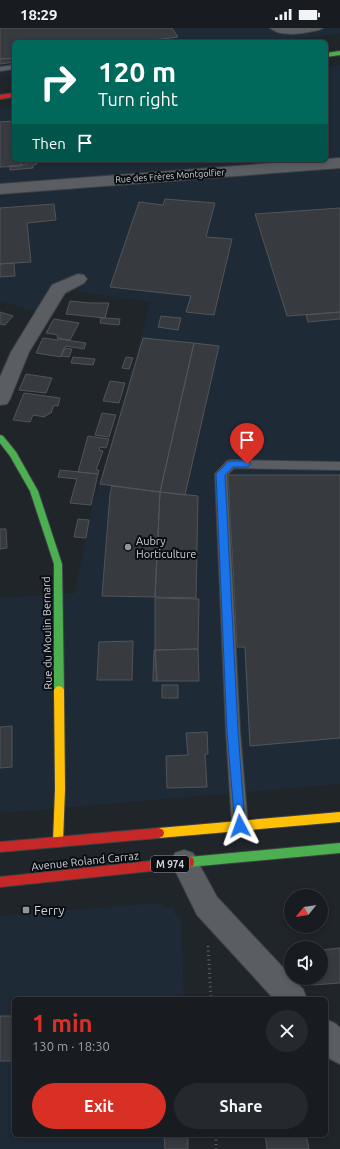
<!DOCTYPE html>
<html lang="en">
<head>
<meta charset="utf-8">
<style>
	:root { --surface:#181c20; --page:#25292d; --text:#f1f3f6; --muted:#9fa1a5; --line:#363a3e; --accent:#d93025 }
	body { margin:0; font-family:Ubuntu,sans-serif; background:var(--page); color:var(--text); height:100vh; display:flex; flex-direction:column; font-size:15px; white-space:nowrap }
	* { box-sizing:border-box; margin:0 }
	p { font-size:13px; color:var(--muted) }
	.icon { flex:none; width:22px; height:22px; fill:none; stroke:currentColor; stroke-width:2; stroke-linecap:round; stroke-linejoin:round }
	.map { position:relative; flex:1; overflow:hidden }
	.side { position:absolute; left:12px; top:969px; width:316px; height:140px; display:flex; flex-direction:column; background:var(--surface); border-radius:6px; box-shadow:0 2px 6px #0003,0 0 0 1px var(--line) }
	.side>* { flex:none }
	.top-card { position:absolute; left:12px; top:12px; width:316px; height:122px; border-radius:6px; box-shadow:0 2px 6px #0003,0 0 0 1px var(--line); background:#00695c; color:#fff; overflow:hidden }
	.needle { width:26px; rotate:240deg }
	.fabs { position:absolute; left:284px; top:861px; display:grid; gap:8px }
	.fabs a { display:grid; place-items:center; width:44px; height:44px; border-radius:50%; background:var(--surface); box-shadow:0 2px 6px #0003,0 0 0 1px var(--line); font-size:20px }
	.pin { position:absolute; display:grid; place-items:center; width:34px; height:34px; color:#fff; margin:-41px -17px; border-radius:50% 50% 50% 0; rotate:-45deg; box-shadow:0 0 4px #0007 }
	.pin .icon { rotate:45deg }
	.me { position:absolute; width:44px; margin:-22px; rotate:356deg; stroke-linejoin:round; filter:drop-shadow(0 0 3px #0008) }
	.turn { display:flex; align-items:center; gap:14px; height:84px; padding:0 20px; font-size:18px }
	.turn .icon { width:52px; height:52px; stroke-width:2.5 }
	.turn b { display:block; font-size:28px; line-height:34px }
	.then { display:flex; align-items:center; height:38px; padding:0 20px; background:#0003; gap:8px; font-size:15px }
	.round { display:grid; place-items:center; flex:none; width:42px; height:42px; border-radius:21px; background:var(--page) }
	.overview { display:flex; align-items:center; justify-content:space-between; height:68px; padding:0 20px }
	h1 { font-size:24px; font-weight:600; line-height:30px; color:var(--accent) }
	.cta { display:flex; gap:8px; margin-top:auto; padding:8px 20px }
	.cta a { flex:1; height:46px; border-radius:24px; background:var(--accent); color:#fff; font-size:16px; font-weight:600; line-height:46px; text-align:center }
	.cta a+a { background:var(--page); color:var(--text) }
	.status { display:flex; justify-content:space-between; align-items:center; height:28px; padding:0 20px; background:var(--surface); direction:ltr }
	.status svg { height:11px; fill:currentColor }
	.map>svg:first-child { display:block }
</style>
</head>
<body>
<div class="status"><b>18:29</b><svg viewBox="0 0 49 12"><path d="M0 12V9h3v3zM5 12V6h3v6zM10 12V3h3v9zM15 12V0h3v12zM26 1h20v11H26zM47 4h2v5h-2z"/></svg></div>
<div class="map">
<svg width="340" height="1121" viewBox="0 0 340 1121">
	<rect width="100%" height="100%" fill="#20252a"/>
	<path fill="#1f2a37" d="M0,0H340V5L271,14H14V46L0,48Z
		M340,37V756L0,785V570L75,565L92,479L151,274L61,261L47,287L0,273V80L14,78V132H326V39Z
		M158,875L166,880L174,879V885L181,889L184,971H14V1107H188V1121H0V888Z"/>
	<path fill="#373b3f" stroke="#515559" d="M0,0H172L178,9L140,14H14V30L0,31Z
		M14,30V34L0,36V31Z
		M14,93V132H21L22,138L0,139V94Z
		M26,132H36L37,136L33,137V140L10,142V138L27,136Z
		M165,171L215,175L206,209L232,211L214,287L186,284L191,268L110,259L139,174L163,177Z
		M54,176L56,192L27,195L31,234L0,236V180Z
		M340,180V284L287,288L255,186Z
		M14,235L15,248L0,249V236Z
		M70,273L90,275H109L105,290L66,286Z
		M0,284L13,288L5,297L0,296Z
		M340,284V291L308,294L306,287Z
		M161,288L181,290L178,302L158,299Z
		M101,290H105L120,291L119,297L100,295Z
		M54,291L79,295L70,312L57,310L58,307L46,305Z
		M43,310L58,312L59,311L86,315L84,321L66,318L61,329L36,325Z
		M143,310L194,315L160,464L100,456Z
		M194,315L219,318L185,467L160,464Z
		M64,320L72,321L69,329L61,328Z
		M73,329L95,331L93,337L71,335Z
		M126,329L133,330L129,341L122,340Z
		M26,346L52,350L46,365L19,362Z
		M110,353L125,355L119,375L103,373Z
		M24,365L60,370L58,378L54,377L51,385H49L48,387H45V389L33,387L30,394L13,392Z
		M102,385L116,387L109,409L95,407Z
		M88,408L109,411L106,420L100,419L99,422L103,423L96,442H99L98,446L78,444Z
		M60,442L98,446L91,477L70,475L77,451L58,449Z
		M228,447H340V710L250,718L245,619H237Z
		M112,458L160,464L155,569L102,568L110,466Z
		M160,464L198,468L196,570L155,569Z
		M78,491L89,492L86,510L74,509Z
		M0,501H6L7,520L0,521Z
		M155,570L199,571L198,621L155,622Z
		M133,613L132,652H97L99,614Z
		M198,621L199,653H157L155,622Z
		M154,622H155L157,653H153Z
		M162,657H178V670H162Z
		M12,698V739L0,740V699Z
		M207,704L208,726H205L207,759L167,760L166,728L188,727L186,705Z
		M340,920V955L313,957L312,950H321V922Z
		M291,928V946L287,932Z
		M0,988H14V1033H0Z
		M164,1107H188V1121H165Z
		M265,1107H306L309,1121H267Z"/>
	<g fill="none" stroke-linecap="round" stroke-linejoin="round">
		<g stroke="#3d4145" stroke-width="2">
			<path id="lane" d="M270,0H323L319,2C305,5 282,10 270,0Z
				M14,37V41L0,43V39Z
				M231,432L340,434V442L234,440L227,447L240,703L248,798L245,803L240,805L235,803L232,798L226,703L215,446L227,433Z"/>
		</g>
		<g stroke="#3d4145" stroke-width="2">
			<path id="street" d="M340,130V140L0,166V156Z
				M78,246L84,247L87,251L84,255L65,265L29,324L10,371L7,376L0,377V349L11,324L52,257Z
				M184,822L193,825L217,869L291,948V950L303,961L307,971H274L197,887L171,834L175,825Z
				M326,991L336,996L340,1000V1036L330,1031L326,1027Z"/>
		</g>
		<g stroke="#3d4145" stroke-width="2">
			<path id="fast" d="M340,23V27L326,29V25Z
				M0,407L3,408L16,424L38,463L62,536L64,662L62,665L59,666L56,665L54,662V536L30,463L10,428L0,415Z
				M340,815V825L189,839L185,838L184,834L185,830L189,829Z"/>
		</g>
		<g stroke="#3d4145" stroke-width="2">
			<path id="slow" d="M59,658L62,659L64,662L65,761L63,814L62,817L58,819L54,817L53,814L55,761L54,662L56,659Z
				M340,784V794L159,810L155,808L154,805L155,802L159,800Z"/>
		</g>
		<g stroke="#3d4145" stroke-width="2">
			<path id="jam" d="M14,65V69L0,71V67Z
				M159,800L163,802L164,805L163,808L159,810L0,824V814Z
				M189,829L193,830L194,834L193,838L189,839L0,859V849Z"/>
		</g>
		<path stroke="#5e6166" stroke-width="3" stroke-dasharray="1 3.5" stroke-linecap="butt" d="M208,918L211,971
			M216,1107V1121"/>
		<use href="#lane" fill="#5a5e62" fill-rule="evenodd"/>
		<use href="#street" fill="#5a5e62" fill-rule="evenodd"/>
		<use href="#fast" fill="#4caf50" fill-rule="evenodd"/>
		<use href="#slow" fill="#ffc107" fill-rule="evenodd"/>
		<use href="#jam" fill="#c62828" fill-rule="evenodd"/>
	</g>
	<path fill="#1a73e8" stroke="#114b97" d="M231,433H247L251,436L247,439H233L225,447L238,703L245,798L244,801L240,803L236,801L235,798L227,703L216,446L228,434Z"/>
	<g fill="#90959b" stroke="#0a0e12" stroke-width="1.5">
		<circle cx="128" cy="519" r="4"/>
		<rect x="22" y="878" width="8" height="8" rx="2"/>
	</g>
	<g text-anchor="middle" dominant-baseline="central" stroke-width="4" stroke-linejoin="round" paint-order="stroke">
		<g font-size="9" fill="#ccd2d8" stroke="#0a0e12">
			<text transform="translate(170 148) rotate(-4)">Rue des Frères Montgolfier</text>
		</g>
		<rect fill="#0a0e12" stroke="#92979d" stroke-width="1" x="151" y="828" width="38" height="16" rx="3"/>
		<g font-size="10" font-weight="bold" fill="#ccd2d8">
			<text x="170" y="836">M 974</text>
		</g>
		<g font-size="11" fill="#ccd2d8" stroke="#0a0e12" text-anchor="start">
			<text x="136" y="513">Aubry<tspan x="136" dy="13">Horticulture</tspan></text>
		</g>
		<g font-size="11" fill="#ccd2d8" stroke="#0a0e12">
			<text transform="translate(47 605) rotate(-91)">Rue du Moulin Bernard</text>
			<text transform="translate(85 833) rotate(-6)">Avenue Roland Carraz</text>
		</g>
		<g font-size="13" fill="#ccd2d8" stroke="#0a0e12" text-anchor="start">
			<text x="34" y="882">Ferry</text>
		</g>
	</g>
</svg>
<div class="fabs">
<a><svg class="needle" viewBox="-14 -14 28 28"><path d="M0-13l5 13h-10z" fill="#e53935"/><path d="M0 13l5-13h-10z" fill="#9fa1a5"/></svg></a>
<a><svg class="icon" aria-label="sound" viewBox="0 0 24 24"><path d="M4 9h4l5-4v14l-5-4H4zM17 9q2 3 0 6"/></svg></a>
</div>
<div class="pin" style="left:247px;top:436px;background:#d93025"><svg class="icon" aria-label="arrive" viewBox="0 0 24 24"><path d="M6 21V4h12l-3 4 3 4H6"/></svg></div>
<svg class="me" style="left:240px;top:798px" viewBox="-20 -20 40 40"><path d="M0-17L14 15 0 8-14 15z" fill="#1a73e8" stroke="#fff" stroke-width="4"/></svg>
<div class="top-card">
<div class="turn"><svg class="icon" aria-label="right" viewBox="0 0 24 24"><path d="M7 20v-9h11M14 6l5 5-5 5"/></svg><div><b>120 m</b>Turn right</div></div>
<div class="then">Then<svg class="icon" aria-label="arrive" viewBox="0 0 24 24"><path d="M6 21V4h12l-3 4 3 4H6"/></svg></div>
</div>
<section class="side">
<div class="overview"><div><h1>1 min</h1><p>130 m · 18:30</p></div><a class="round"><svg class="icon" aria-label="close" viewBox="0 0 24 24"><path d="M6 6l12 12M18 6L6 18"/></svg></a></div>
<div class="cta"><a>Exit</a><a>Share</a></div>
</section>
</div>
</body>
</html>
